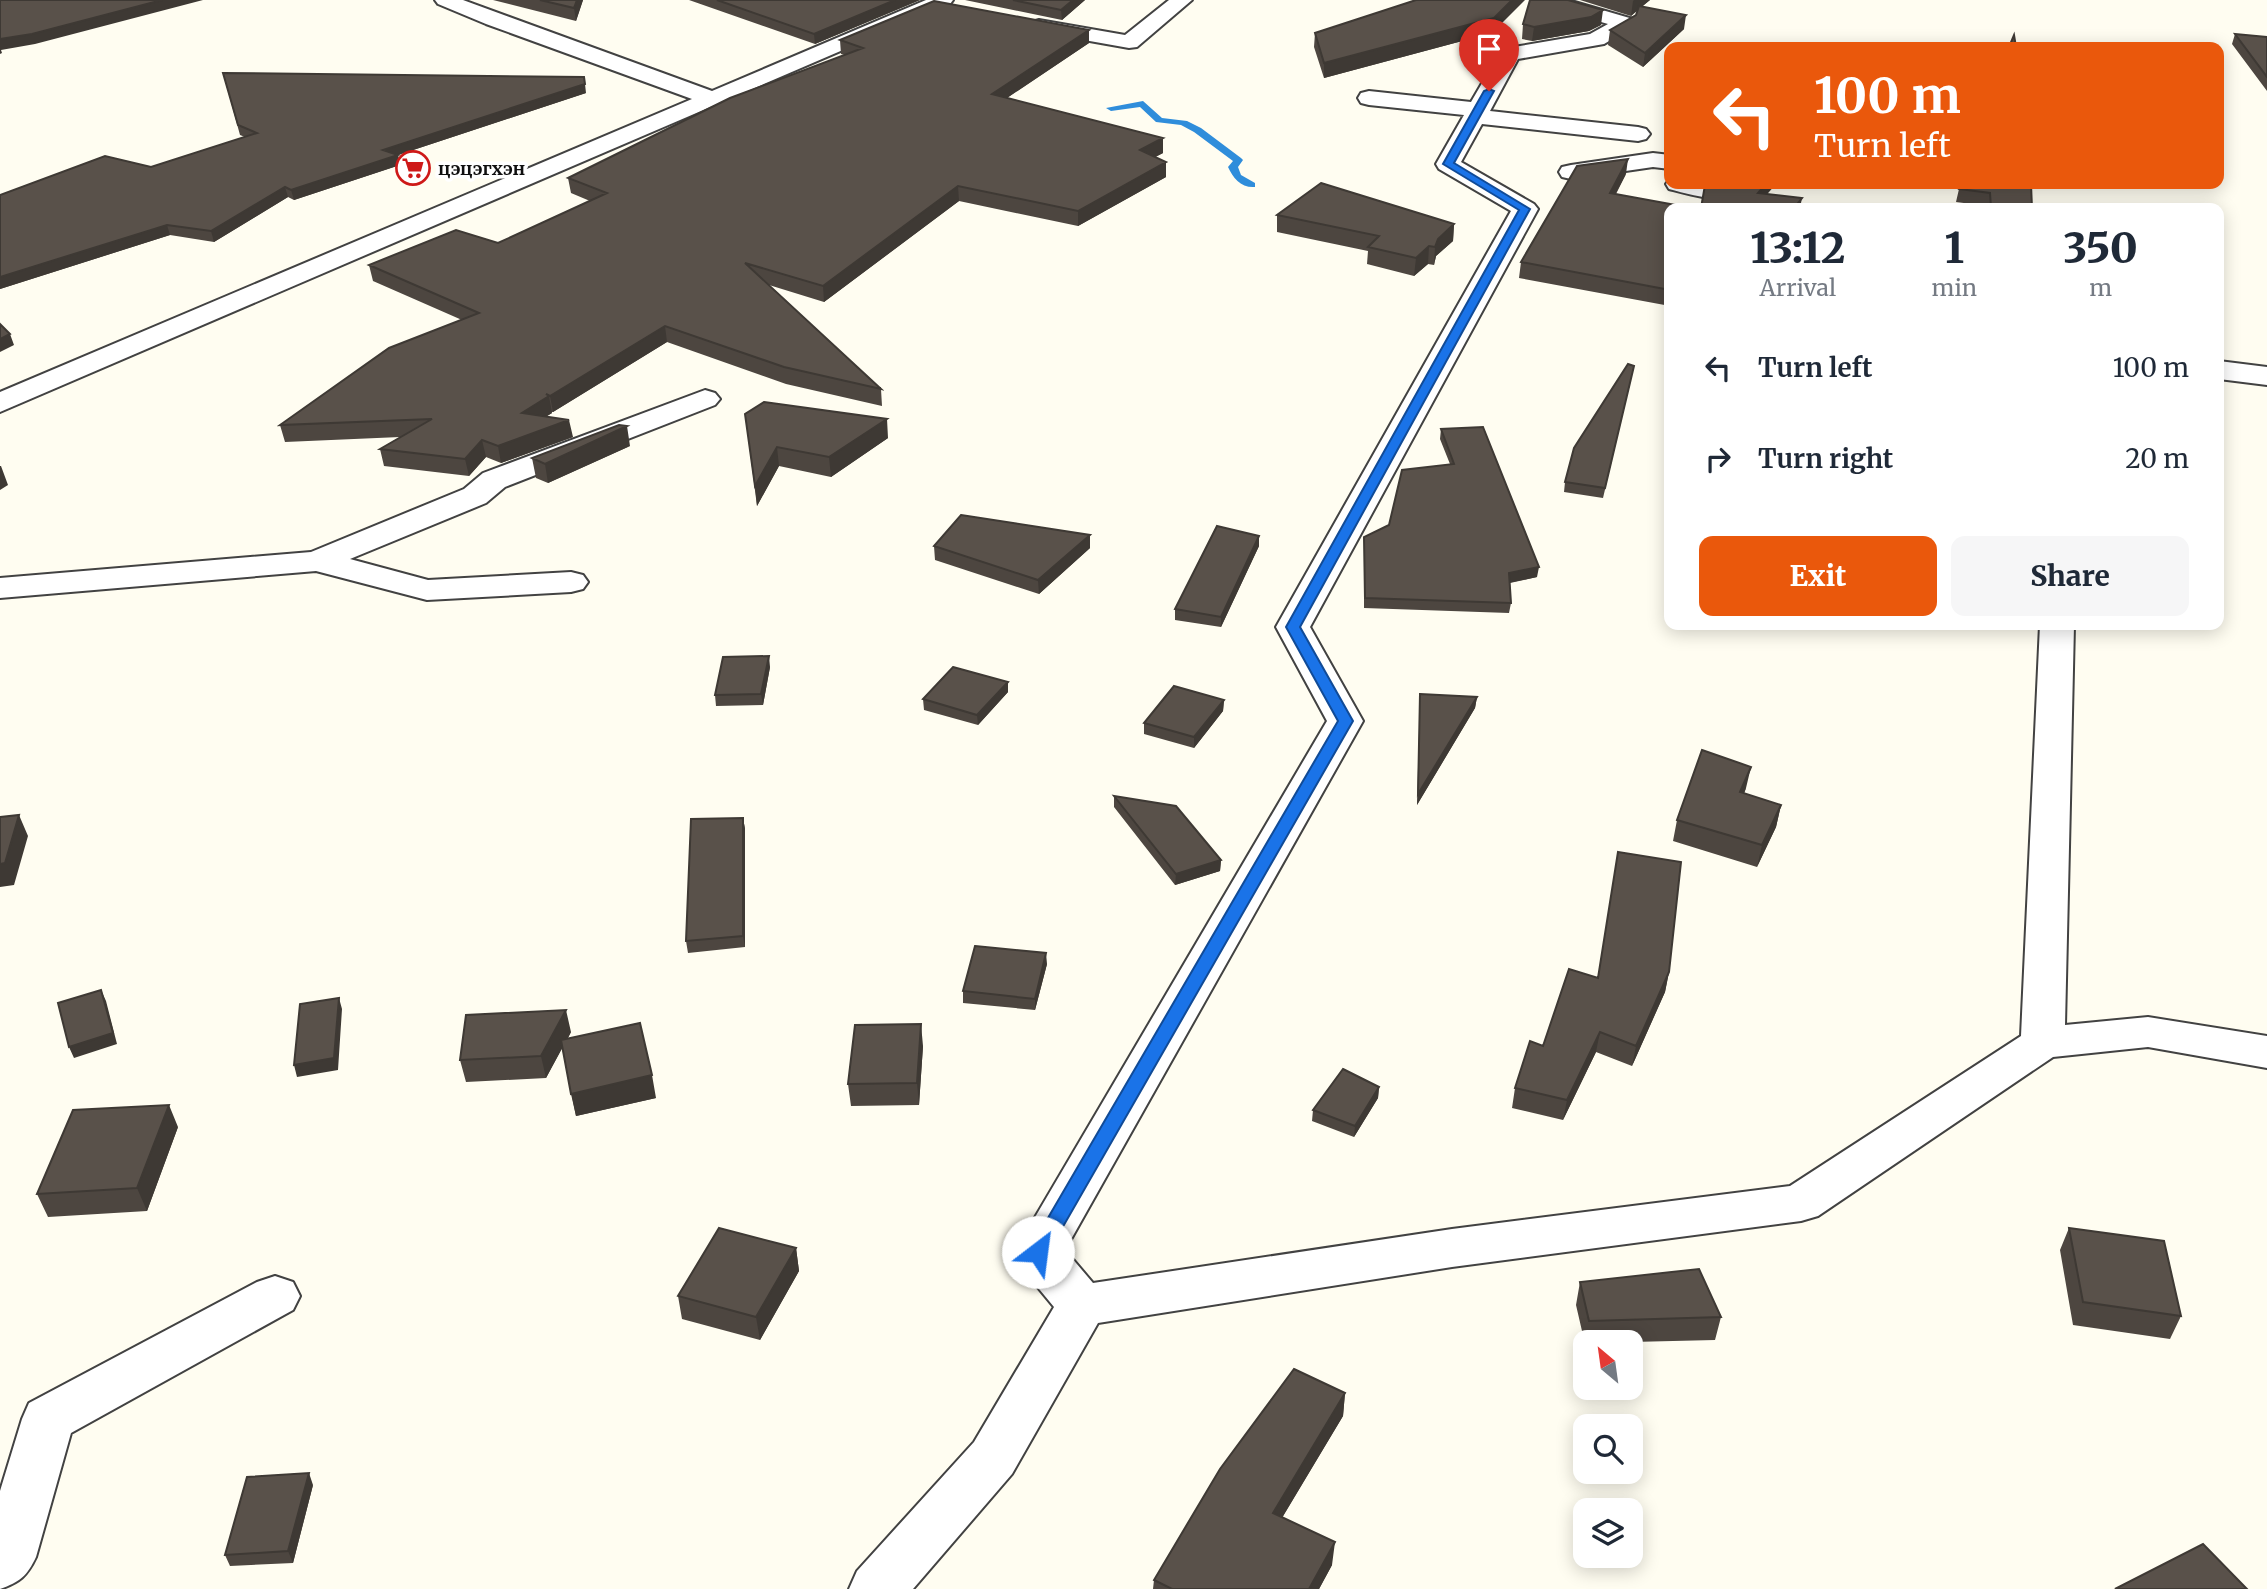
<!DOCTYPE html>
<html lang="en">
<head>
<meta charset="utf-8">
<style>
	:root { --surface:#fff; --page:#f6f6f7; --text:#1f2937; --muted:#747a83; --accent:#ea580c }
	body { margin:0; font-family:Merriweather,serif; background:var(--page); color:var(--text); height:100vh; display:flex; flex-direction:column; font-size:26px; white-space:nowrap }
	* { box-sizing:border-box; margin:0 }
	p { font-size:23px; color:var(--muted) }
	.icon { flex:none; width:38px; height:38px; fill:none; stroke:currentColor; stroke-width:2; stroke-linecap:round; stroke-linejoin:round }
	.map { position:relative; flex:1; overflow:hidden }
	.sheet { position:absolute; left:1664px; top:203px; width:560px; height:427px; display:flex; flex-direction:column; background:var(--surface); border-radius:14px; box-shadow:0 4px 18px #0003 }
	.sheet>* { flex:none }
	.banner { position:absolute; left:1664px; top:42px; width:560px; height:147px; border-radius:14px; box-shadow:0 4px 18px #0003; background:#ea580c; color:#fff; overflow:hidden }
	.needle { width:46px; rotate:331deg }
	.tools { position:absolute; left:1573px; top:1330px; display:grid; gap:14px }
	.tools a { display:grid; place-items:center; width:70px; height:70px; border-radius:14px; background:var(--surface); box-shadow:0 4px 18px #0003; font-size:35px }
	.pin { position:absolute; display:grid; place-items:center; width:60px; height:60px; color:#fff; margin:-72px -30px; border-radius:50% 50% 50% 0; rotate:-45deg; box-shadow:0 0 7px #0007 }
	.pin .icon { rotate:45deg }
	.me { position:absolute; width:77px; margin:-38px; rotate:30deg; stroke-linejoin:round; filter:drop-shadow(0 0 5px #0008) }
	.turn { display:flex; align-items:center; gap:24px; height:147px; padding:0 35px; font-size:32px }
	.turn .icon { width:91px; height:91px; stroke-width:2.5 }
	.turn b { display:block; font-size:49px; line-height:60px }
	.eta { display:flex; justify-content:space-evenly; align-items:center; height:119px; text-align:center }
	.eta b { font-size:42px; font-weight:800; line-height:49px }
	.action { display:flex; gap:14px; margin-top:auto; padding:14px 35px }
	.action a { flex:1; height:80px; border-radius:14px; background:var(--accent); color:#fff; font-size:28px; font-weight:800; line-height:80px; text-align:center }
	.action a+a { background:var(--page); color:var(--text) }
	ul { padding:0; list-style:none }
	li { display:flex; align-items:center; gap:21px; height:91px; padding:0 35px }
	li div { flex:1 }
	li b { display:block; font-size:26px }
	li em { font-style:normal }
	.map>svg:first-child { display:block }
</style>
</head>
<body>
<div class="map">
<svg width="2267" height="1589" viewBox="0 0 2267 1589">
	<rect width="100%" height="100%" fill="#fffdf1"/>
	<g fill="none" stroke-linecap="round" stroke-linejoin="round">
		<path fill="#2f8ddb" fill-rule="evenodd" d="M1143,101L1162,118L1187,121L1201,128L1241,158L1243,160L1238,167L1241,175L1255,183V187C1241,188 1233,178 1228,167L1233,161L1194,132L1181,125L1156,122L1140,107L1111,111L1106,108Z"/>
		<g stroke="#424242" stroke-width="4">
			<path id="street" d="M435,0H463L712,91L926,0H953L950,4L0,412V392L692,99L486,24L438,4Z
				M1169,0H1192L1137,47L1129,48L1039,32L1032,30L1028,26L1032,22L1039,20L1125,35Z
				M1544,0H1568L1633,19L1636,23L1633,27L1604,44L1518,59L1490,111L1638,127L1646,129L1650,134L1646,139L1638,141L1482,124L1461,162L1534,204L1538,209L1310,627L1363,721L1065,1250L1093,1283L1452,1229L1790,1186L2021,1036L2040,625H2074L2065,1025L2148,1017L2267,1036V1068L2148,1047L2053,1057L1818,1216L1801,1221L1452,1267L1098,1323L1012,1474L913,1589H849L857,1571L974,1442L1054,1307L1021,1267L1014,1253L1327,721L1276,627L1511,211L1439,169L1436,164L1464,115L1369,105L1361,103L1358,98L1361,93L1369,91L1471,102L1502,49L1590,34L1608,24L1546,6Z
				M1653,153L1670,155V169L1653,167L1571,179L1562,177L1559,172L1562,167L1571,165Z
				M1670,179V184H1720L1734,187L1737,192L1734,197C1715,202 1688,194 1669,189L1666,184Z
				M2219,361L2267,367V385L2219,379Z
				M705,390L715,393L720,399L715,405L505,487L486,503L350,559L428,580L571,572L583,575L588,582L583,589L571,592L427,600L316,571L0,598V578L311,552L464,489L483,473Z
				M275,1276L293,1282L300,1296L293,1310L71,1433L36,1557C27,1576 20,1582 0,1589V1491L22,1419L29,1403L257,1282Z"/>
		</g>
		<use href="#street" fill="#fff" fill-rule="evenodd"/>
	</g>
	<path fill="#4d4640" d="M493,0H583L576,21Z
		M689,0H920L815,44Z
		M965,0H1085L1062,20Z
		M1580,0H1650L1641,7L1684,29L1643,67L1608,45L1610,30L1636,15L1638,9L1631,16Z
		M1523,24L1601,25L1589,31L1532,41L1522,39Z
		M1089,30V43L1007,98L1163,153L1155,157L1166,162V177L1078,226L959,201L824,302L769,285L881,389L882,406L786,384L667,342L553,412H551L552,413L547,416L573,437L501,463L486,457L469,476L384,466L380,449L400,437L285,442L280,425L462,320L373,281L369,265L498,243L590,201L571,193L568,178L845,55L841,54L840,40Z
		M1315,33H1492L1324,78L1314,47Z
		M2235,34L2267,37V91L2232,44Z
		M223,73L586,93L398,155L400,165L294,200L288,197L214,242L170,235L0,289V195L151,167L245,137L240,135Z
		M1626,174L1616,194L1670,208V306L1519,278L1521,262Z
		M2031,184L2032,208H1987V206L1956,202L1959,189Z
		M1277,215L1454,224L1453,241L1436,256L1434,265L1428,264L1414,276L1367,264L1368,251L1277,232Z
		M1632,375L1603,498L1564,492L1565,482Z
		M745,414L888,438L831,477L779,466L757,506Z
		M1441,429L1537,577L1510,583L1511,603L1509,613L1364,608V537L1389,525L1450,464L1440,439Z
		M630,446L548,483L536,478L532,458Z
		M1090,535V548L1039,594L935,560L934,546Z
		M1259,536V546L1221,627L1175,620V609Z
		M770,667L763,705L716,706L715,695Z
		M1008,692L978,725L924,710L923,699Z
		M1420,694L1477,697L1475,708L1417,805Z
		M1224,700L1223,711L1194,748L1144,734V723Z
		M1746,788L1744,794L1781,805L1776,827L1757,867L1673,841L1677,820Z
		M1114,796L1221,860L1220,871L1175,885L1114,807Z
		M743,818L745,829V947L688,953L686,941Z
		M1047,964L1035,1010L963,1003V991Z
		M1669,972L1665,992L1632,1066L1596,1052L1563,1120L1512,1108L1515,1088L1543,1046L1597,978Z
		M571,1032L568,1038L656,1098L576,1116L562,1048L546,1078L466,1082L460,1060Z
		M923,1046L919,1105L851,1106L848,1084Z
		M1379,1087L1378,1098L1354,1137L1312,1121L1313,1110Z
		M178,1127L147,1211L48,1217L37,1194Z
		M2069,1228L2181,1316L2170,1339L2073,1325L2060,1250Z
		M796,1248L799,1271L760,1340L682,1319L678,1296Z
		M1580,1282L1721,1317L1715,1340L1631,1342H1586L1585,1344L1576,1305Z
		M1345,1393L1343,1416L1282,1518L1332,1565L1319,1589H1153L1154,1580Z
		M313,1485L293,1563L230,1566L225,1555Z"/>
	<path fill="#3e3934" d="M162,0H203L35,44L1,50L2,53L0,54V39Z
		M577,0H583L576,21L574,8Z
		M895,0H920L815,44L814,34Z
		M1073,0H1085L1062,20L1061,10Z
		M1512,0H1525L1492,33L1324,78V63Z
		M1634,0H1650L1631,16L1633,1Z
		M1603,10L1601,25L1589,31L1532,41L1534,27Z
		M1686,15L1684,29L1643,67L1645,53Z
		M1089,30V43L992,108V94Z
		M585,84L586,93L398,155L400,165L294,200L291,190L383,150Z
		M1163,138V153L1140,165V150Z
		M1628,159L1626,174L1608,208L1610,193Z
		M1166,162V177L1078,226V211Z
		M1766,184H1776L1755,208L1758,193Z
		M958,186L959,201L824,302L823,286Z
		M285,187L288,197L214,242L211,231Z
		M1802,198L1800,208H1794Z
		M1454,224L1453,241L1436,256L1434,265L1435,247L1438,239Z
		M167,225L170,235L0,289V277Z
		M1429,246L1428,264L1414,276L1416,258Z
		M665,326L667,342L553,412L550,396Z
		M10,334L14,345L0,352V339Z
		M549,396L552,413L525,429L522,413Z
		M887,419L888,438L831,477L829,457Z
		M569,420L573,437L501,463L498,446Z
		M627,426L630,446L548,483L545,464Z
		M482,440L486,457L469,476L465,459Z
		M777,447L779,466L757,506L755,486Z
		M0,466H1L8,485L0,490Z
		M1090,535V548L1039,594L1038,580Z
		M1259,536V546L1221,627V617Z
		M1539,567L1537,577L1508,583L1509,573Z
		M769,656L770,667L763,705L761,694Z
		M1008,682V692L978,725L977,715Z
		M1477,697L1475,708L1417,805L1418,794Z
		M1224,700L1223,711L1194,748V737Z
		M1751,767L1746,788L1735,814L1740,792Z
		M1781,805L1776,827L1757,867L1762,845Z
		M19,815L28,836L14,885L0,887V864Z
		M743,818L745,829V947L743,936Z
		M1221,860L1220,871L1175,885L1176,874Z
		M1046,953L1047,964L1035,1010V999Z
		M1669,972L1665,992L1632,1066L1636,1046Z
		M101,990L106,1001L117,1044L74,1058L69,1047Z
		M339,998L342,1009L338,1070L297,1077L294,1065Z
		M566,1010L571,1032L546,1078L541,1056Z
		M921,1024L923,1046L919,1105L917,1083Z
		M1600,1032L1596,1052L1563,1120L1567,1100Z
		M652,1075L656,1098L576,1116L571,1094Z
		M1379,1087L1378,1098L1354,1137L1355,1126Z
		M169,1105L178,1127L147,1211L137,1188Z
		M796,1248L799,1271L760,1340L756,1317Z
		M1345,1393L1343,1416L1271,1536L1273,1513Z
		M309,1473L313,1485L293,1563L288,1551Z
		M1335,1542L1332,1565L1319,1589H1309Z"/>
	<path fill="#59514a" stroke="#3e3934" stroke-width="2" d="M0,0H162L32,34L0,39Z
		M540,0H577L574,8Z
		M717,0H895L814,34Z
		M1013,0H1073L1061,10Z
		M1416,0H1512L1494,18L1324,63L1315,33Z
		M1530,0H1568L1603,10L1591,17L1534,27L1523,24Z
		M934,1L1089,30L992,94L1163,138L1140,150L1166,162L1078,211L958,186L823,286L745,263L881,389L784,367L665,326L550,396L546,394L549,396L522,413L569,420L498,446L482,440L465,459L380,449L432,419L280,425L389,348L479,313L369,265L456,230L498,243L607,193L568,178L730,98L863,48L840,40Z
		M1639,6L1686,15L1645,53L1610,30L1636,15Z
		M2235,34L2267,37V77Z
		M2014,35L2016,47H2009Z
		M223,73L584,77L585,84L383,150L398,155L291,190L285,187L211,231L167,225L0,277V195L105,156L151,167L257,133L238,125Z
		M1628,159L1610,193L1692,208H1670V290L1521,262L1577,166Z
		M1321,183L1454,224L1438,239L1435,247L1429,246L1416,258L1368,247L1379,236L1277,215Z
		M1738,184H1766L1758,193L1802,198L1794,208H1701L1705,185L1729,186Z
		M1961,184H2031L2032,208H1991L1990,193L1959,189Z
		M0,324L10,334L0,339Z
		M1628,364L1634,366L1605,488L1565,482L1574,448Z
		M764,402L887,419L829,457L777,447L755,486L745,414Z
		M619,425L627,426L545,464L532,458Z
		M1483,427L1539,567L1509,573L1511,603L1365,598L1364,537L1389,525L1402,470L1454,464L1441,429Z
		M961,515L1090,535L1038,580L934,546Z
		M1217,526L1259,536L1221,617L1175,609Z
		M769,656L761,694L715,695L723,657Z
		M953,667L1008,682L977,715L923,699Z
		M1174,686L1224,700L1194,737L1144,723Z
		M1420,694L1477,697L1418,794Z
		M1702,750L1751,767L1740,792L1781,805L1762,845L1677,820Z
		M1114,796L1176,806L1221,860L1176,874Z
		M19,815L5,863L0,864V817Z
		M743,818V936L686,941L691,819Z
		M1618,852L1681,862L1669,972L1636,1046L1600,1032L1567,1100L1515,1088L1530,1041L1543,1046L1569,969L1598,978Z
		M975,946L1046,953L1035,999L963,991Z
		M101,990L113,1033L69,1047L58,1003Z
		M339,998L334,1058L294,1065L300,1004Z
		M566,1010L541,1056L460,1060L466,1015Z
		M640,1023L652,1075L571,1094L561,1040Z
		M921,1024L917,1083L848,1084L855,1025Z
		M1343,1069L1379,1087L1355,1126L1313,1110Z
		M169,1105L137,1188L37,1194L73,1110Z
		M719,1228L796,1248L756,1317L678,1296Z
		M2069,1228L2164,1241L2181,1316L2083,1302Z
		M1699,1269L1721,1317L1589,1321L1580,1282Z
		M1294,1369L1345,1393L1273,1513L1335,1542L1309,1589H1172L1154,1580L1220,1469Z
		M309,1473L288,1551L225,1555L247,1477Z
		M2203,1544L2247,1589H2115Z"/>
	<path fill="#1a73e8" stroke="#114b97" stroke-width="2" d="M1489,89L1494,91L1454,163L1530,209L1300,627L1353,721L1045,1258L1038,1260L1031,1258L1028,1252L1031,1247L1338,721L1286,627L1519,210L1443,164L1484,91Z"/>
	<defs>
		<g id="supermarket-ring" transform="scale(1.75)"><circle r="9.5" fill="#fff" stroke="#ce1918" stroke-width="1.5"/><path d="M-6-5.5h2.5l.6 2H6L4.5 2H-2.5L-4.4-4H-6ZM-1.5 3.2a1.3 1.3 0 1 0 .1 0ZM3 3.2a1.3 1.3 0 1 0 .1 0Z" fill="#ce1918"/></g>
	</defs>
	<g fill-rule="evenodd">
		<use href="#supermarket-ring" x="413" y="168"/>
	</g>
	<g text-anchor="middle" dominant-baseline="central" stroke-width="7" stroke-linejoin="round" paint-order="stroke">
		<g font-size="18" font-weight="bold" fill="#0f0f0f" stroke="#fff" text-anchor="start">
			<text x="438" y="168">цэцэгхэн</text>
		</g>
	</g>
</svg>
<div class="tools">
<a><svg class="needle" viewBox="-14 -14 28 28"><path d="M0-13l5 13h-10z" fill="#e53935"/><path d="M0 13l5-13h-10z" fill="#747a83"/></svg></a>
<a><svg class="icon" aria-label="search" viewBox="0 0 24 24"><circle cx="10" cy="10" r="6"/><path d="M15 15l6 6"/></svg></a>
<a><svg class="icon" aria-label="layers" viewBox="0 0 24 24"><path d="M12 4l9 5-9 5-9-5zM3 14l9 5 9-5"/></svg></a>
</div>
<div class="pin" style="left:1489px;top:91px;background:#d93025"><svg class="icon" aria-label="arrive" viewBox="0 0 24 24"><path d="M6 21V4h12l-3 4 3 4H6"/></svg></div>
<svg class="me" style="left:1038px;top:1252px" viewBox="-20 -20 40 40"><circle r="19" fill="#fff"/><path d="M0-13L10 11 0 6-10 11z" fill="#1a73e8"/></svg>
<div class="banner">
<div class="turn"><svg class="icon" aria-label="left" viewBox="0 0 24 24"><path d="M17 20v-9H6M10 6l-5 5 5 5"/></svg><div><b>100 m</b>Turn left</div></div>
</div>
<section class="sheet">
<div class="eta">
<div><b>13:12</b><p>Arrival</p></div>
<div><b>1</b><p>min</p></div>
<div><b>350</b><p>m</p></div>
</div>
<ul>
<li><svg class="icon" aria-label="left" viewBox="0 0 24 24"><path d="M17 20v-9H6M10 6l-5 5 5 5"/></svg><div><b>Turn left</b></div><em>100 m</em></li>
<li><svg class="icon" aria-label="right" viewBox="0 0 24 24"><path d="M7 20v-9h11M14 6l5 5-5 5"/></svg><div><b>Turn right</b></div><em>20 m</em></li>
</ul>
<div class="action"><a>Exit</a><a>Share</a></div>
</section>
</div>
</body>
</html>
